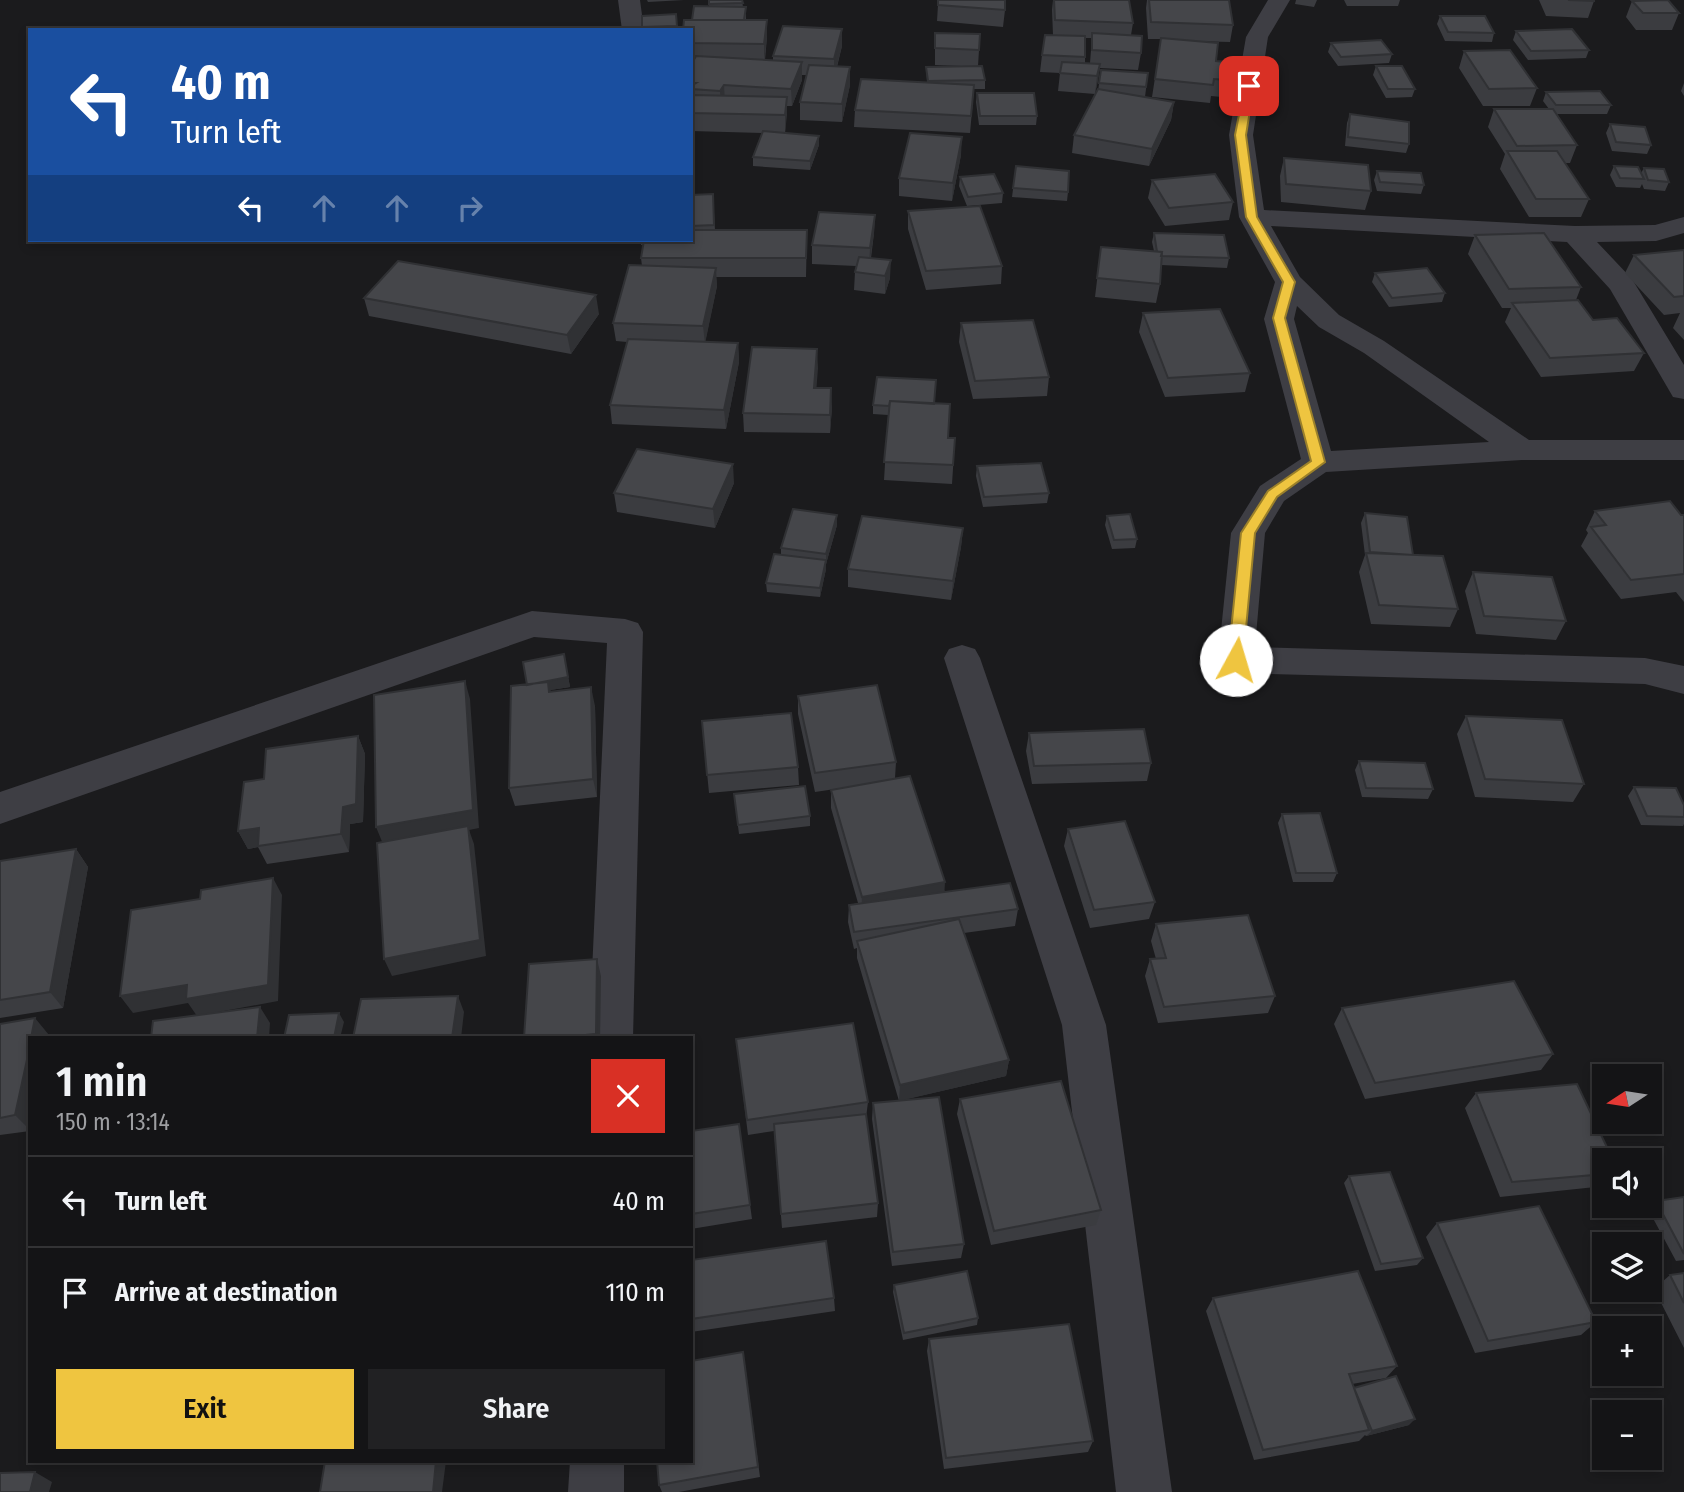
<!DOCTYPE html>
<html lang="en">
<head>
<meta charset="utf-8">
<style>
	:root { --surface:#141416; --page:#212123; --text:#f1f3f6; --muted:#9d9ea1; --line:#333335; --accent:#efc540 }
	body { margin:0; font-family:"Fira Sans Condensed",sans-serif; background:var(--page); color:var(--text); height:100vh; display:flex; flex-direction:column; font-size:26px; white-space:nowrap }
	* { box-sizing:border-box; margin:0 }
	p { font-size:23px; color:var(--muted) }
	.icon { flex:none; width:38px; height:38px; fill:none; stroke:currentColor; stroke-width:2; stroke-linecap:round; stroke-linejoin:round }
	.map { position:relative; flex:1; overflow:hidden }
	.side { position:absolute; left:28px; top:1036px; width:665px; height:427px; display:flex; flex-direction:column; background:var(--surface); border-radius:0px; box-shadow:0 4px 10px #0003,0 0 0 2px var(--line) }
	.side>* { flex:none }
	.banner { position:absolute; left:28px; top:28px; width:665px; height:214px; border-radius:0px; box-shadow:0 4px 10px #0003,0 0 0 2px var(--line); background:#1a4fa0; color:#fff; overflow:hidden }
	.needle { width:46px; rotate:258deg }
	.buttons { position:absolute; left:1592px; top:1064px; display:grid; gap:14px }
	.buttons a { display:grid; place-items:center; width:70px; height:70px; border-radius:0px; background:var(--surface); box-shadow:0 4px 10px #0003,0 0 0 2px var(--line); font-size:35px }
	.pin { position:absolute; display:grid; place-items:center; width:60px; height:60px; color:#fff; margin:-30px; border-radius:14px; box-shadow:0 4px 10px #0006 }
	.me { position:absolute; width:77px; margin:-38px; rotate:6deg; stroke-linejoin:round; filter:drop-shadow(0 0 5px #0008) }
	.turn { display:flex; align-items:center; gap:24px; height:147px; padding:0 28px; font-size:32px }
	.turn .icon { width:91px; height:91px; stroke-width:2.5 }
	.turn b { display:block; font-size:49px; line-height:60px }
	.lanes { display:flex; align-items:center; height:66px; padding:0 28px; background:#0003; justify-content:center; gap:35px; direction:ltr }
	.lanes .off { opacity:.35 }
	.round { display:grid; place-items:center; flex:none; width:74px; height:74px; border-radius:0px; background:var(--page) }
	.overview { display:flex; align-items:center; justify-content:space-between; height:119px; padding:0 28px }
	h1 { font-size:42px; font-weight:600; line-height:52px }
	.action { display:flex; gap:14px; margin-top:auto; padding:14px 28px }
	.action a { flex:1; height:80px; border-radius:0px; background:var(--accent); color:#111; font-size:28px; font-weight:600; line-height:80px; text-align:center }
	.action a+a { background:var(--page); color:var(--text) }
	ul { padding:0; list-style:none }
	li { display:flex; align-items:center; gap:21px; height:91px; padding:0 28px; border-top:2px solid var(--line) }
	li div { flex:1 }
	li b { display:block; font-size:26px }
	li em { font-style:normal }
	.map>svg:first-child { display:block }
</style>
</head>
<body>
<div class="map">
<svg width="1684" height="1492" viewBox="0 0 1684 1492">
	<rect width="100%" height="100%" fill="#1b1b1d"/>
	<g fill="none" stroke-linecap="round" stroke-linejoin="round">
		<path fill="#3e3e44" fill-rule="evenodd" d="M618,0H640L644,30H622Z
			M1268,0H1290L1268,37L1253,135L1264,210L1575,226L1655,225L1684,217V233L1656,241L1597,242L1632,279L1684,365V399L1673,397L1610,289L1567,242L1271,226L1300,277L1339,315L1384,341L1529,440H1684V460H1522L1326,472L1284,501L1265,533L1255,647L1645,658L1684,666V694L1645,684L1236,673L1223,669L1218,660L1231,533L1260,486L1301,459L1264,319L1275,282L1239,217L1229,135L1246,37ZM1297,306L1319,327L1364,353L1489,442L1331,451L1294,319Z
			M532,611L625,619L638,623L643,632L633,1038H589L607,643L534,637L0,824V792Z
			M962,645L975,649L980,658L1106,1025L1172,1492H1116L1062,1025L944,658L949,649Z
			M570,1461H624V1492H568Z"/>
	</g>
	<path fill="#3b3c40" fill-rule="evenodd" d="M647,0H684L648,2Z
		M709,0H742L743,7H746V20H767V37L765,60L773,61V56L842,46L837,67H850V85L842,122L800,120V102L807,75H802V80L792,106H787L785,133L819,136V145L810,170L753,166V157L762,133L691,131V65L694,60H691L692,20L709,6Z
		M1053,0H1129L1133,23L1131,35L1141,53L1138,70L1100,68L1095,94L1058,91L1060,73L1040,72L1042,55L1053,35L1052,10ZM1085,38H1092L1090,63H1085Z
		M1143,0H1229L1233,25L1230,42L1191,41L1216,61L1226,80L1222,97L1211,96L1210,103L1152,97L1161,39H1148L1146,8L1147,0Z
		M1296,0H1317L1314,7L1295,4Z
		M1344,0H1400L1398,6H1347Z
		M1539,0H1594V1L1588,18L1546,16Z
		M1632,1L1679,13L1672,30H1636L1626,17Z
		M938,5L1005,10L1003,27L937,21Z
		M676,14L677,30H642V16Z
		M1440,16L1494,33L1492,42L1445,41L1437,24Z
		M1516,31L1589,50L1586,58L1528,60L1513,40Z
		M935,33L980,34L978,66L985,80V89H974L970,133L854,127L855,110L927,82L926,67L961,66L935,65Z
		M1331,43L1392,54L1389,63L1338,66L1328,52Z
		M1464,51L1537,88L1530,106H1483L1459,68Z
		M1376,66L1415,89L1412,97L1386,98L1373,75Z
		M1101,70L1148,73L1145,97L1174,102L1171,120L1149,166L1072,153L1074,135L1098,91Z
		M1684,83V96L1681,91Z
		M1546,92L1611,105L1607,114H1557L1577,145L1570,163H1565L1589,199L1581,217H1529L1500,169L1505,154L1488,127L1494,109H1549L1543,101Z
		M977,93L1037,116L1036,125H979L976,102Z
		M1350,114L1409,144L1406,153L1345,146L1347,123Z
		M1610,124L1651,145L1647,154L1612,151L1606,133Z
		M961,155L952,201L899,196V178Z
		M1284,158L1371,191L1365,210L1281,202L1280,176Z
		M1016,166L1068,192L1067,201L1012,197Z
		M1614,166L1641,173L1644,168L1669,182L1665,191L1644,189L1642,184L1640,188L1616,187L1610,175Z
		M1377,171L1424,185L1421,194L1377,191L1374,180Z
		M960,177L1003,193L1002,203L967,206L959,186Z
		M1152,180L1233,202L1229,220L1165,226L1148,198Z
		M713,194L715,230H807L806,277H716L717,286L705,342L738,343L739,362L726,429L612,424L610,405L627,342L616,341L613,323L642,266L641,258L643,245H641V240H691V195Z
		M908,211L1002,266L1001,284L926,290L908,229Z
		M875,215L874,233L871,258L890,278L885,294L854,290L855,272L856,266L812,264V245Z
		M1154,233L1229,258L1227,268L1161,265L1160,284L1156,303L1095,297L1101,247L1154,251L1152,242Z
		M1475,235L1581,287L1576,300L1593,320L1644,353L1634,371L1541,377L1505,322L1511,308H1502L1468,254Z
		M1684,250V340L1673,328L1680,313L1664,315L1625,273L1634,255Z
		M1375,273L1445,293L1442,302L1389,307L1372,282Z
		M364,298L599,314L571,354L369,316Z
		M1143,313L1250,373L1245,392L1165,397L1139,332Z
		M961,323L1049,377L1047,396L973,399L959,342Z
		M817,349L816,388L832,407L830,433L744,432L743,413Z
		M934,404L948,438H955L952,484L884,480L888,415L873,414V405Z
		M977,466L1049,493L1047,503L983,507L976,476Z
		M734,483L715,528L617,512L614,493Z
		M1595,511L1684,515V602L1676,592L1621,599L1581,546L1588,533L1586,530Z
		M1365,513L1413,555L1458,609L1450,627L1371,624L1359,572L1365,555L1361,523Z
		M1107,516L1137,539L1135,548L1112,549L1105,525Z
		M837,525L826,564V569L820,597L767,592L766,583L781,555V548Z
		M963,528L961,547L951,600L848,587V569Z
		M1473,572L1566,621L1556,640L1476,634L1465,591Z
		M564,654L570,687L550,690L551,691L595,706L597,797L515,806L509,788L527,685Z
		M798,696L896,762L895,778L945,892L1018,909L1015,926L964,933L1009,1060L1006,1076L902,1100L964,1244L961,1258L892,1266L872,1119L873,1103L899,1101L857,958V948L854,949L848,922L849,905L858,903L831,808V790L862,785L815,792L798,714Z
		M1466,716L1584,784L1573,802L1475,797L1457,734Z
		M702,721L798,767L799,785L709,793Z
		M1029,733L1151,763L1147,781L1032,784L1026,751Z
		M358,736L365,754L363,822L350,824L349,852L267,864L258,847L248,849L238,831L264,779Z
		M1359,761L1433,789L1428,799L1362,797L1355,770Z
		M1634,787L1684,805V824L1683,826L1641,825L1628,796Z
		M735,803L810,816V826L739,834Z
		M1282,814L1337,873L1333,882H1293L1278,823Z
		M1068,829L1155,902L1149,919L1090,928L1064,846Z
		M76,849L88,867L63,1008L0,1018V861Z
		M1156,924L1275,996L1268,1013L1158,1023L1145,976L1150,959H1156L1151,941Z
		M601,976L600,1038H524Z
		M1342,1008L1553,1054L1541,1070L1365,1099L1334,1024Z
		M0,1024L49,1035V1038H30V1131L0,1135Z
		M736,1039L868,1102L866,1118L878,1203L877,1217L782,1228L774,1131L748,1135Z
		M1476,1093L1605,1160V1186L1500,1197L1465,1108Z
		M960,1099L1101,1210L1096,1225L991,1245L957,1114Z
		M739,1124L752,1219L691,1229V1131Z
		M1349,1176L1423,1258L1417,1265L1375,1271L1344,1183Z
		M1684,1197V1260L1676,1261L1648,1209L1656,1201Z
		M1437,1223L1596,1322L1581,1335L1475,1353L1426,1237Z
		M691,1260L834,1298L835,1311L691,1332Z
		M1684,1273V1348L1654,1289L1670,1275Z
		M894,1285L978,1318L977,1325L903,1340L893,1292Z
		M1213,1298L1397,1366L1386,1378L1352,1384L1354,1388L1409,1425L1366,1436L1365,1435L1359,1441L1254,1460L1206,1311Z
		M929,1339L1093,1441L1088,1452L944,1469L927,1351Z
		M745,1364L760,1477L679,1492H662L659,1485Z"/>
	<path fill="#303134" d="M767,20V37L764,62V44Z
		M842,29V46L834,77V59Z
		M802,62V80L792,106L791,89Z
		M1100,64L1098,81L1095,94L1097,76Z
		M850,67V85L842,122V104Z
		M724,85L725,103L721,108L720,91Z
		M787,97V115L785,133V115Z
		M1174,102L1171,120L1149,166L1152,149Z
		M819,136V145L810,170V161Z
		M962,137L961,155L952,201L953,183Z
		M875,215L874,233L869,267L870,248Z
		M891,260L890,278L885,294V276Z
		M716,268L717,286L705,344L703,326Z
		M596,295L599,314L571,354L567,335Z
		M738,343L739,362L726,429L724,410Z
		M817,349L818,368L815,407L814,388Z
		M831,388L832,407L830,433V415Z
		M733,464L734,483L715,528L713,509Z
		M837,515V525L826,564V554Z
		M963,528L961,547L951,600L953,581Z
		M826,560V569L820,597V588Z
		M568,677L570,687L550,690L553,701L527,685Z
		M465,681L470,699L479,828L469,830L474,844L486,956L392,976L384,959L383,844L376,827Z
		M591,687L595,706L597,797L593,779Z
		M358,736L365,754L363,822L350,824L349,852L341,834L343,807Z
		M259,828L258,847L248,849L238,831Z
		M76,849L88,867L63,1008L50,992Z
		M273,878L282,895L278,1001L197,1016L188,1003L133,1013L120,996Z
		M945,882L944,899L861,915L862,897Z
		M597,959L601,976L600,1038H597L596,1034Z
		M458,996L464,1012L461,1038H452Z
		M260,1007L270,1023L269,1038H257Z
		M339,1013L344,1022L340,1038H334Z
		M35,1018L49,1035V1038H31Z
		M30,1046V1130L15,1115Z
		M1009,1060L1006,1076L899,1101L900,1085Z
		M1415,1419L1409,1425L1366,1436L1372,1431Z
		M436,1461H446L442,1492H433Z
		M35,1472L52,1482L49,1492H30Z"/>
	<path fill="#45464a" stroke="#303134" stroke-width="2" d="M709,0H742L743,3L709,4Z
		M938,0H1005V10L938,5Z
		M1054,0H1129L1133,23L1055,20Z
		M1149,0H1229L1233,25L1151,22Z
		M1568,0H1594V1Z
		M1668,0L1679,13H1643L1632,1Z
		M694,6L746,7L744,20H692Z
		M676,14L677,26L642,27V16Z
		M1440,16H1485L1494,33L1448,32Z
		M684,20H767L764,44L691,43V30H683Z
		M783,26L842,29L834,59L773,56Z
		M1572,29L1589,50L1531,51L1516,31Z
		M935,33L980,34L979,50L935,48Z
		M1092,33L1142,36L1141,53L1092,50Z
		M1045,35L1085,36V57L1042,55Z
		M1161,38L1218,43L1216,61L1227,62L1226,80L1214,79L1213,85L1155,79Z
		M1381,40L1392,54L1341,57L1331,43Z
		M1510,50L1537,88L1489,89L1464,51Z
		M696,56L802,62L791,89L724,85L720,91L691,89V86L696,83H691V65Z
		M1062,62L1100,64L1097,76L1060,73Z
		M809,65L850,67L842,104L800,102Z
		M982,66L985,80L928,81L926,67Z
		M1376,66H1402L1415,89H1388Z
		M1101,70L1148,73L1146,87L1099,83Z
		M861,79L974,85L971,116L855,110Z
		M1098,89L1174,102L1152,149L1074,135Z
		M1600,91L1611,105H1556L1546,92Z
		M977,93H1034L1037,116H980Z
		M691,95L787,97L785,115L691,113Z
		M1494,109H1553L1577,145L1517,146Z
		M1350,114L1409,122V144L1348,137Z
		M1610,124L1645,127L1651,145L1616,142Z
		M763,131L819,136L810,161L753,157Z
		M910,133L962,137L953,183L899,178Z
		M1507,151H1557L1589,199H1536Z
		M1284,158L1368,165L1371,191L1286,184Z
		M1016,166L1069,171L1068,192L1013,188Z
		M1614,166L1638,167L1644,179L1620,178Z
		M1644,168L1664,169L1669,182L1648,180Z
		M1377,171L1421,173L1424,185L1380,182Z
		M994,174L1003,193L968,197L960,177Z
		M1215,174L1233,202L1169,208L1152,180Z
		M713,194L714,225L691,226V195Z
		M980,206L1002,266L926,271L908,211Z
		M819,212L875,215L870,248L812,245Z
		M691,230H807L806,258H641L644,240H691Z
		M1154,233L1224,235L1229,258L1161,256L1162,252H1157Z
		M1544,233L1581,287L1509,289L1475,235Z
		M1101,247L1162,252L1160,284L1097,278Z
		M1684,250V296L1674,297L1634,255Z
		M859,257L891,260L885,276L855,272Z
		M398,261L596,295L567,335L364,298Z
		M629,265L716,268L703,326L613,323Z
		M1427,268L1445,293L1392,298L1375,273Z
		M1578,300L1593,320L1617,318L1644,353L1550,358L1512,303Z
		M1220,309L1250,373L1168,378L1143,313Z
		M1033,320L1049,377L975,381L961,323Z
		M628,339L738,343L724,410L610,405Z
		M752,347L817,349L814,388H831L830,415L743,413Z
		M877,377L936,380L934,404L890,401L889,406L873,405Z
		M890,401L950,404L948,438H955L953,465L884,462Z
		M637,449L733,464L713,509L614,493Z
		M1041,463L1049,493L984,497L977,466Z
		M1670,501L1681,515H1684V574L1631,580L1591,527L1606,525L1595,511Z
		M793,509L837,515L826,554L781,548Z
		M1365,513L1407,517L1413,555L1370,552Z
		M1130,514L1137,539L1114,540L1107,516Z
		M862,516L963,528L953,581L848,569Z
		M1366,553L1443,556L1458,609L1379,605Z
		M774,554L826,560L820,588L766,583Z
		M1473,572L1552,577L1566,621L1484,616Z
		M564,654L568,677L527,685L523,662Z
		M465,681L473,810L376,827L374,695Z
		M548,682L549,692L591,687L593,779L509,788L511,686Z
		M877,685L896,762L815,773L798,696Z
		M791,713L798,767L707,775L702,721Z
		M1466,716L1562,720L1584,784L1485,779Z
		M1144,729L1151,763L1034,766L1029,733Z
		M358,736L356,804L343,807L341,834L258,846L259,828L238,831L244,782L264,779L266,749Z
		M1359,761L1425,763L1433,789L1366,788Z
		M910,776L945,882L862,897L831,790Z
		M805,786L810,816L738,825L734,794Z
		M1634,787L1676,788L1684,805V817L1647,816Z
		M1320,813L1337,873H1296L1282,814Z
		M1125,821L1155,902L1094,910L1068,829Z
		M468,826L480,940L384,959L377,843Z
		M76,849L50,992L0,1000V861Z
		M273,878L268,985L186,999L187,985L120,996L131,910L200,899L201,890Z
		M1010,883L1018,909L854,932L849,905Z
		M1248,915L1275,996L1164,1007L1150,959L1166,958L1156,924Z
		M959,919L1009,1060L900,1085L857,941Z
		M597,959L596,1034L553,1038H524L529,964Z
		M1514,981L1553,1054L1375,1083L1342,1008Z
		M458,996L452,1038H353L361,999Z
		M260,1007L257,1038H151L153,1021Z
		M339,1013L334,1038H284L289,1015Z
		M35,1018L31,1038H30V1046L15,1115L0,1118V1024Z
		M853,1023L868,1102L747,1120L736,1039Z
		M1061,1081L1101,1210L994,1231L960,1099Z
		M1577,1084L1613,1160H1605V1174L1512,1182L1476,1093Z
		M939,1097L964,1244L893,1252L873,1103Z
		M866,1114L878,1203L781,1214L774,1124Z
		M739,1124L750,1205L691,1214V1131Z
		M1390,1172L1423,1258L1381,1264L1349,1176Z
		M1684,1197V1254L1656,1201Z
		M1539,1206L1596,1322L1488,1341L1437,1223Z
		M826,1241L834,1298L691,1319V1260Z
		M967,1271L978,1318L904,1333L894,1285Z
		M1358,1271L1397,1366L1349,1374L1369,1430L1263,1450L1213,1298Z
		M1684,1273V1303L1670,1275Z
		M1069,1324L1093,1441L946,1458L929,1339Z
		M743,1352L758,1467L659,1485L657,1461H691V1361Z
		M1396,1376L1415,1419L1372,1431L1354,1388Z
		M325,1461H436L433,1492H320Z
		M35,1472L30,1492H0V1473Z"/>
	<path fill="#efc540" stroke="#9b802a" stroke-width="2" d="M1245,84L1254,86L1246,135L1257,217L1295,282L1285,318L1325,462L1277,497L1255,533L1243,660L1236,666L1228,660L1241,533L1268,491L1311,461L1273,318L1283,282L1246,217L1235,135Z"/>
</svg>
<div class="buttons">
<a><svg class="needle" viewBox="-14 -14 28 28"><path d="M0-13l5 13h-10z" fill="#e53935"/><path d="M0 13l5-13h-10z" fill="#9d9ea1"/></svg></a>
<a><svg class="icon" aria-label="sound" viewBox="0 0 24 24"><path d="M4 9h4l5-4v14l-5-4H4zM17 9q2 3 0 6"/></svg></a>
<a><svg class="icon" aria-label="layers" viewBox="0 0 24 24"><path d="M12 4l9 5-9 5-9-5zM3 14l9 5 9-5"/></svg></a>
<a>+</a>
<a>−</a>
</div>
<div class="pin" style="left:1249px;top:86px;background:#d93025"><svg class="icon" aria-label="arrive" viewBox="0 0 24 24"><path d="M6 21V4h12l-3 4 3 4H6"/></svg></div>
<svg class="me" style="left:1236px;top:660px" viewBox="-20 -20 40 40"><circle r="19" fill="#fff"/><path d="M0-13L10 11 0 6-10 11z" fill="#efc540"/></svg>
<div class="banner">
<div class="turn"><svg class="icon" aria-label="left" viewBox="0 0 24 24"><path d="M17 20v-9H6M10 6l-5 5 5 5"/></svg><div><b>40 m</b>Turn left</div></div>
<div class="lanes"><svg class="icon" aria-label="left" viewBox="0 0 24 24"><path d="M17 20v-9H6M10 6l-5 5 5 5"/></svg><svg class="icon off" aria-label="ahead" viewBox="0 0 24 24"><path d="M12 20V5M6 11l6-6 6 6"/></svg><svg class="icon off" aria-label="ahead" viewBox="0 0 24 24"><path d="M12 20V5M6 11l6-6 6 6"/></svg><svg class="icon off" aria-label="right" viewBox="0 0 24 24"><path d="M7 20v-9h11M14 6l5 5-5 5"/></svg></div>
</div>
<section class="side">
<div class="overview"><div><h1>1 min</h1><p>150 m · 13:14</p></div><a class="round" style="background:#d93025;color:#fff"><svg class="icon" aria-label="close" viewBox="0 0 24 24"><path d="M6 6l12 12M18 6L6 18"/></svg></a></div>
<ul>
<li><svg class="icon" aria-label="left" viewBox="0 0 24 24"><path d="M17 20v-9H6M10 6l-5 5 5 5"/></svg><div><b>Turn left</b></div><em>40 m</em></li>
<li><svg class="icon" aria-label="arrive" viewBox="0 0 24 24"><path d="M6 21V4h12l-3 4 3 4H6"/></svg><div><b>Arrive at destination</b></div><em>110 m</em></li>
</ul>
<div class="action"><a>Exit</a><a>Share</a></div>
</section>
</div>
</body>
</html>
